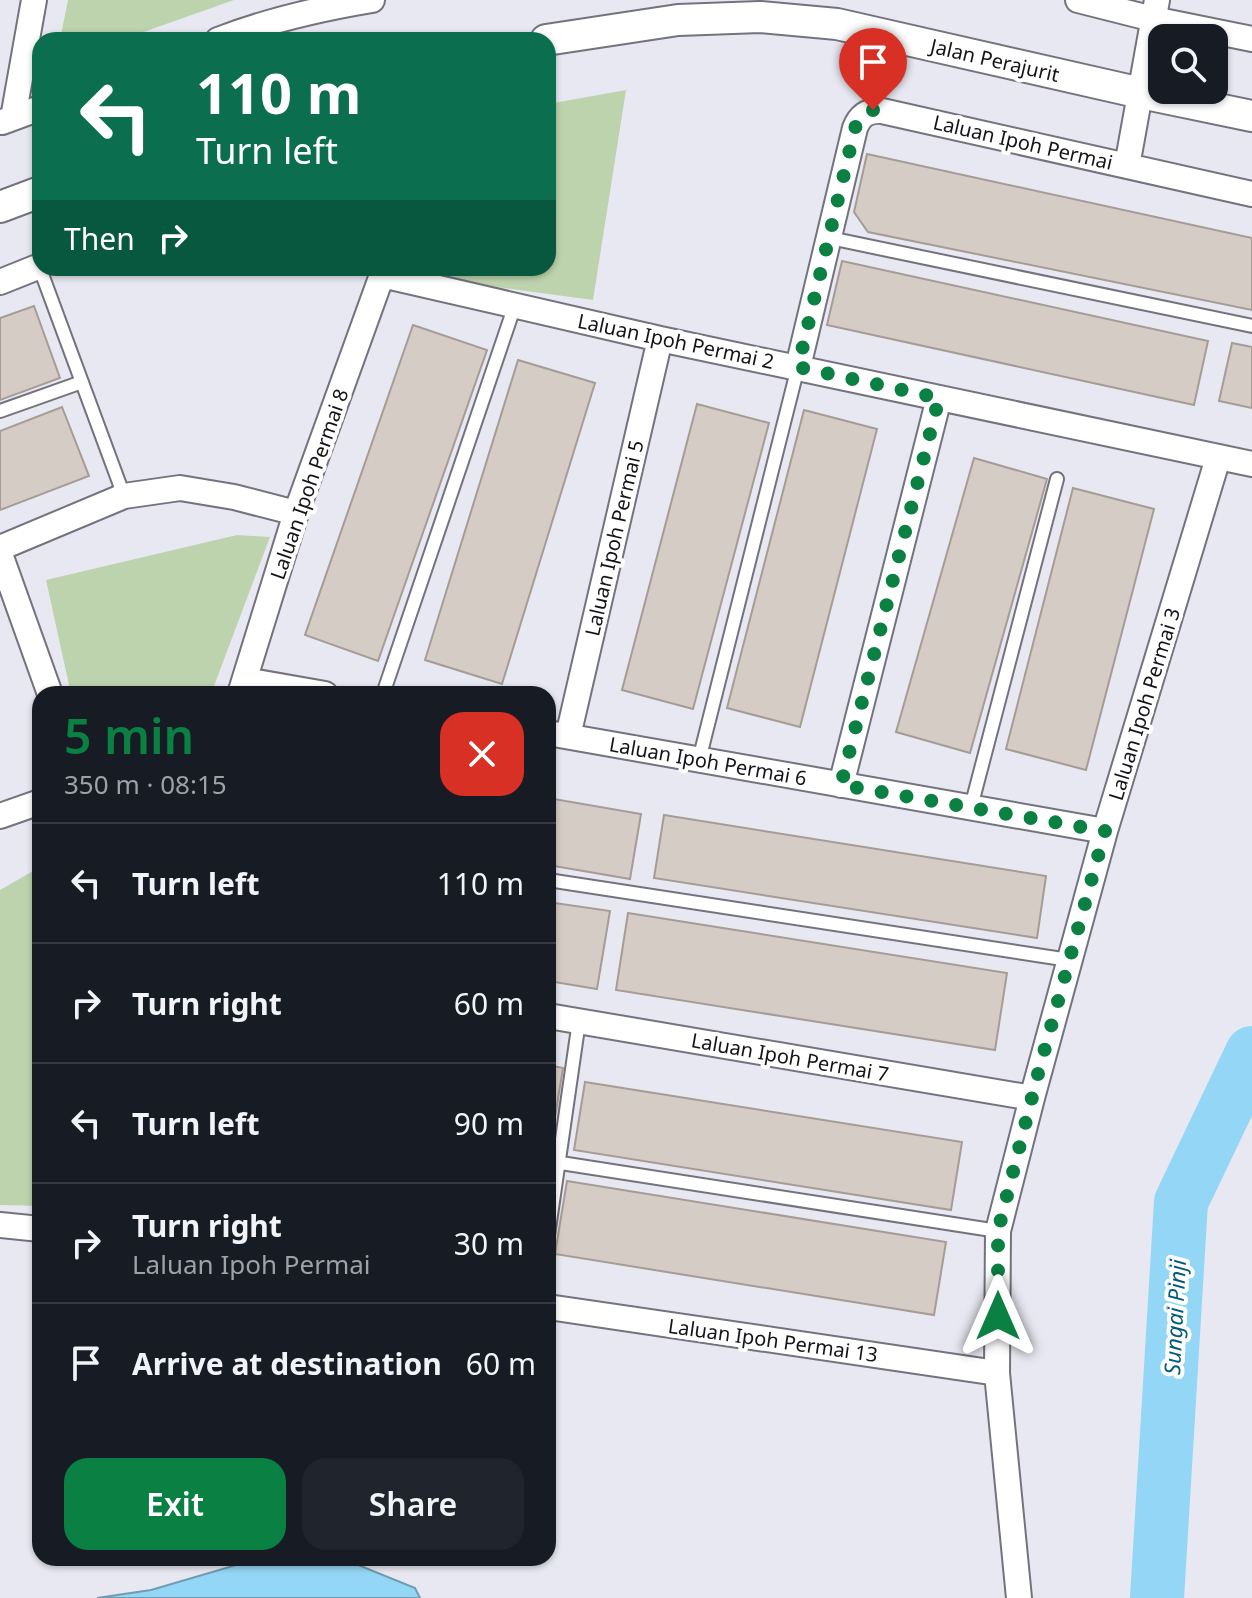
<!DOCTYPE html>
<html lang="en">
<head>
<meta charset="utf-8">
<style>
	:root { --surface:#171b24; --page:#20242c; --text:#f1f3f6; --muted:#9ea1a6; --line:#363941; --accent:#0b8043 }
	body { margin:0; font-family:"Noto Sans",sans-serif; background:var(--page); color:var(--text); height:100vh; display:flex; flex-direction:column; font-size:30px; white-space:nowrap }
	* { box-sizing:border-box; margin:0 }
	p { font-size:26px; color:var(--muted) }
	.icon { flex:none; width:44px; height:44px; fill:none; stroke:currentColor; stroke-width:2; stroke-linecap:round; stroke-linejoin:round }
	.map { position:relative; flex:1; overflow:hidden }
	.side { position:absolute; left:32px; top:686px; width:524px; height:880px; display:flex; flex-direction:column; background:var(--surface); border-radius:24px; box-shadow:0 2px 6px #0004 }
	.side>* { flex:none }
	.guide { position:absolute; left:32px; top:32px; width:524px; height:244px; border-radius:24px; box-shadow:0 2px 6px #0004; background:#0b6e4f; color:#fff; overflow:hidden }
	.buttons { position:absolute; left:1148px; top:24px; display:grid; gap:16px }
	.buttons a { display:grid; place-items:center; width:80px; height:80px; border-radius:16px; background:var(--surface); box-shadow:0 2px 6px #0004; font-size:40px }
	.pin { position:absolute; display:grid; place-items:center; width:68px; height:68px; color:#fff; margin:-82px -34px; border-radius:50% 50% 50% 0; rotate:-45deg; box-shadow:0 0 8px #0007 }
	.pin .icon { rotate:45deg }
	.me { position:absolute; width:88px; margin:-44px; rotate:0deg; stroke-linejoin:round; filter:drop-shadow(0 0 6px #0008) }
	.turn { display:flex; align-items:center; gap:28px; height:168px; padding:0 32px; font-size:36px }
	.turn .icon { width:104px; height:104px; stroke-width:2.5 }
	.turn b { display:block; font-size:56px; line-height:68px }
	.then { display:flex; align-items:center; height:76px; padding:0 32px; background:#0003; gap:16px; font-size:30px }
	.round { display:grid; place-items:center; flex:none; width:84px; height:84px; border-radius:24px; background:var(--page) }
	.overview { display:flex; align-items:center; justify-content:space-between; height:136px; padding:0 32px }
	h1 { font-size:48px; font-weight:600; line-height:60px; color:var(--accent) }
	.button { display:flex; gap:16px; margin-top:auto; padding:16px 32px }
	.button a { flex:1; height:92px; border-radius:24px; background:var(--accent); color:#fff; font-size:32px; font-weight:600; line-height:92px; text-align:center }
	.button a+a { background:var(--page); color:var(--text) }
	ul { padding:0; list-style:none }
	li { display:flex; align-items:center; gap:24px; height:120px; padding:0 32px; border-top:2px solid var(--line) }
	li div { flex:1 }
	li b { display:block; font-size:30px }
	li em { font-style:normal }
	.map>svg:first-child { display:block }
</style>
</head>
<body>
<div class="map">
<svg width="1252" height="1598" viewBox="0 0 1252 1598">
	<rect width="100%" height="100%" fill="#e8e8f2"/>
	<path fill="#bdd3ad" d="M68,0H234L121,40H60Z
		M626,90L593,300L430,278L426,268H548V104Z
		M237,535L270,537L211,694H71L46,580Z
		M40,867V1206L0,1205V890Z"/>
	<path fill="#94d6f5" stroke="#6e9cb2" stroke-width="2" d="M260,1558H341L415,1588L420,1598H97L151,1590Z"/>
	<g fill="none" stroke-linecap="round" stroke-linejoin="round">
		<path stroke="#94d6f5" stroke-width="54" d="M1157,1598L1181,1202L1252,1053"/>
	</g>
	<path fill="#d5ccc5" stroke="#a59c95" stroke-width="2" d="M867,154L1252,238V310L868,232L854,212Z
		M842,261L1208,341L1194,405L827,325Z
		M34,306L60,378L0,400V318Z
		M413,325L487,350L378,661L305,635Z
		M1232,343L1252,347V408L1219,401Z
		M518,360L595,383L502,684L425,660Z
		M697,404L769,423L693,709L622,690Z
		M62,407L89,476L0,510V431Z
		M804,410L877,429L800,727L727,708Z
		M974,458L1047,479L970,753L896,732Z
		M1073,488L1154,509L1086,770L1006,749Z
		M548,798L641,814L630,879L548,865Z
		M664,815L1046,876L1037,938L654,878Z
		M548,902L610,911L597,989L548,981Z
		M628,913L1007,973L995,1050L616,990Z
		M548,1065L563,1068L551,1142H548Z
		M585,1082L962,1142L951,1210L574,1150Z
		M567,1181L946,1242L934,1315L555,1254Z"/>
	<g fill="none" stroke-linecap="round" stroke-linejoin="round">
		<g stroke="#74737d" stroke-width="16">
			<path id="service" d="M830,238L1252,326
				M39,266L124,496
				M0,411L82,382
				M383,694L515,305
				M699,760L798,367
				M971,807L1057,479
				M548,880L1069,960
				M548,1161L998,1231
				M548,1236L579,1021"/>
		</g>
		<g stroke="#74737d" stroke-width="28">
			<path id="minor" d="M1078,0L1153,19L1252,39
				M218,40C269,20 318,9 372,0
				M13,118L34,0
				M2,122L40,108
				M1127,166L1157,0
				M382,275L660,339L1252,464
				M0,282L40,266
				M798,367L855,128C860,115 868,110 882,111L1252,194
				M0,548L124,496L180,488L234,497L296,513
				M0,554L50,694
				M245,680L325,694
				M240,694L296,513L382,275
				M548,733L1105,831
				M568,736L660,339
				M841,785L939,398
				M0,816L40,802
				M548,1016L1032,1098
				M0,1225L40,1229
				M548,1307L997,1373
				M1019,1598L997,1373L998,1231L1032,1098L1105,831L1218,458"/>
		</g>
		<g stroke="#74737d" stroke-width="34">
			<path id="tertiary" d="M546,40L678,20L760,17L837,24L1141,93L1252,116
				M0,207L40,192"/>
		</g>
		<use href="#service" stroke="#fff" stroke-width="12"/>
		<use href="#minor" stroke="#fff" stroke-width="24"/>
		<use href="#tertiary" stroke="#fff" stroke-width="30"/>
	</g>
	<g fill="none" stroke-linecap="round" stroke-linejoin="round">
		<path stroke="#0b8043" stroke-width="14" stroke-dasharray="0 25.2" d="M873,110C864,114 859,118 855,128L798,367L939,398L841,785L1105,831L1039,1070L998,1231V1316"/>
	</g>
	<g text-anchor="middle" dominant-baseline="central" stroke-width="8" stroke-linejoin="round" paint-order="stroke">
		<g font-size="20" fill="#141317" stroke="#fff">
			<text transform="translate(995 60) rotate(13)">Jalan Perajurit</text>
			<text transform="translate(1023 142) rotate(13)">Laluan Ipoh Permai</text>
			<text transform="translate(676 341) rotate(12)">Laluan Ipoh Permai 2</text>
			<text transform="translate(309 484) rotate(-71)">Laluan Ipoh Permai 8</text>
			<text transform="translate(614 538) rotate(-77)">Laluan Ipoh Permai 5</text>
			<text transform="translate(1144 704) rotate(-73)">Laluan Ipoh Permai 3</text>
			<text transform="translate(708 761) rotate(10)">Laluan Ipoh Permai 6</text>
			<text transform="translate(790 1057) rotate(10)">Laluan Ipoh Permai 7</text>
			<text transform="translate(773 1340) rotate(8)">Laluan Ipoh Permai 13</text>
		</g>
		<g font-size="22" font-style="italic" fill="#005b79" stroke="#fff">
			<text transform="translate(1174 1317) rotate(-87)">Sungai Pinji</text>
		</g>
	</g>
</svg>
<div class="buttons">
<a><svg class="icon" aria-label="search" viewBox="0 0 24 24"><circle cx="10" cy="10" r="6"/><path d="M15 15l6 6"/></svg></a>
</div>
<div class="pin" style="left:873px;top:110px;background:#d93025"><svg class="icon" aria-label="arrive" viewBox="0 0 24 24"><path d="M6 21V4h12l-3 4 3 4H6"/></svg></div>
<svg class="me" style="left:998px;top:1316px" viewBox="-20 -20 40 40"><path d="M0-17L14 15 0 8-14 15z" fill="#0b8043" stroke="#fff" stroke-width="4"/></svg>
<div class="guide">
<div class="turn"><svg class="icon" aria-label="left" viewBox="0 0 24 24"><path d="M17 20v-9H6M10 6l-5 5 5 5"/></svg><div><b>110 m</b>Turn left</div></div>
<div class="then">Then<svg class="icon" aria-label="right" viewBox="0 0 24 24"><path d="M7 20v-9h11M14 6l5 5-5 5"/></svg></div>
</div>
<section class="side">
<div class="overview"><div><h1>5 min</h1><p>350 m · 08:15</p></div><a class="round" style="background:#d93025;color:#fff"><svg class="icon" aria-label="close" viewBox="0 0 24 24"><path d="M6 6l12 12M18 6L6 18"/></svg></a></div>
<ul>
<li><svg class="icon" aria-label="left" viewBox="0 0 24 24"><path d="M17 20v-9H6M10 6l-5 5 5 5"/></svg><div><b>Turn left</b></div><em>110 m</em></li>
<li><svg class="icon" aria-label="right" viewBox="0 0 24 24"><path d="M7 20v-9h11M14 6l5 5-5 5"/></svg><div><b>Turn right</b></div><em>60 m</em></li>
<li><svg class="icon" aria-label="left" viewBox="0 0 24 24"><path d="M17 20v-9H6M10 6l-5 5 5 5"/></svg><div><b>Turn left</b></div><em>90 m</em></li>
<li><svg class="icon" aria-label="right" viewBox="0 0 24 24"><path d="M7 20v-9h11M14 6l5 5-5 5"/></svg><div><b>Turn right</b><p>Laluan Ipoh Permai</p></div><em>30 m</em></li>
<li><svg class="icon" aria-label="arrive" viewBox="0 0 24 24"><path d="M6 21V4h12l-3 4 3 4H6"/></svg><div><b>Arrive at destination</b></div><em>60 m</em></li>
</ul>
<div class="button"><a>Exit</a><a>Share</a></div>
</section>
</div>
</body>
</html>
